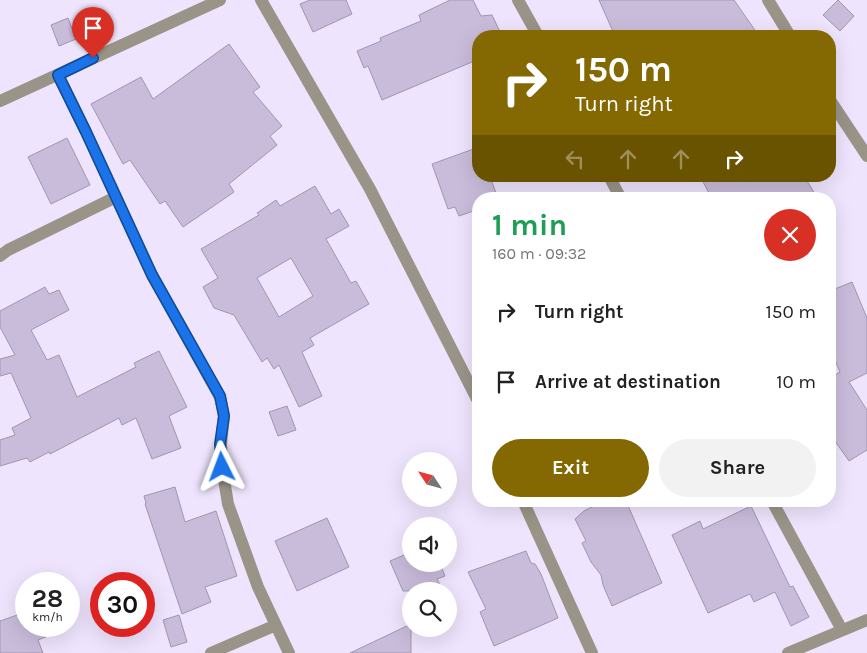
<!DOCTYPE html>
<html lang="en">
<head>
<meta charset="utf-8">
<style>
	:root { --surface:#fff; --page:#f2f2f2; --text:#222; --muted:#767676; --accent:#846801 }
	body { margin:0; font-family:Karla,sans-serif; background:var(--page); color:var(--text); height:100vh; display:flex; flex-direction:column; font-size:19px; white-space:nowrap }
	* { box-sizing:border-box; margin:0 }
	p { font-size:16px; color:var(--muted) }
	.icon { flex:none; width:28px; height:28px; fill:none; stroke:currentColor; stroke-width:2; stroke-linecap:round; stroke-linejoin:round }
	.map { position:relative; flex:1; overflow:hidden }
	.details { position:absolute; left:472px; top:192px; width:364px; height:315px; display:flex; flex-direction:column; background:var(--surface); border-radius:20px; box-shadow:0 5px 20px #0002 }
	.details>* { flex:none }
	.top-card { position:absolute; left:472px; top:30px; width:364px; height:152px; border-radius:20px; box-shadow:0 5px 20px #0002; background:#846801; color:#fff; overflow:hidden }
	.needle { width:32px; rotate:306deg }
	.tools { position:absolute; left:402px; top:452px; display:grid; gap:10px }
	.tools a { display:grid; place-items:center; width:55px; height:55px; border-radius:50%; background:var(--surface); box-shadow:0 5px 20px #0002; font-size:25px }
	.speed { position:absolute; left:15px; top:572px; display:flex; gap:10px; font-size:25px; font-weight:700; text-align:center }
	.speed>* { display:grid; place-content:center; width:65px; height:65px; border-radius:50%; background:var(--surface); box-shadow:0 5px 20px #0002; line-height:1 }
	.speed small { font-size:12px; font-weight:400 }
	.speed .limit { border:8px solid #d22; background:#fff; color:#111 }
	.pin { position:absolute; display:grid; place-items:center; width:42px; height:42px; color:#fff; margin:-51px -21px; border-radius:50% 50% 50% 0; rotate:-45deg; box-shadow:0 0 5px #0007 }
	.pin .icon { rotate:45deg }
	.me { position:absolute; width:55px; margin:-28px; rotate:357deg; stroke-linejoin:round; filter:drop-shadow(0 0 4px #0008) }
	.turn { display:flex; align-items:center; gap:18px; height:105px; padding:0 20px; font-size:22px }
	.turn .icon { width:65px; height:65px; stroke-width:2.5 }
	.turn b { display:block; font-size:35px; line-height:42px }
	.lanes { display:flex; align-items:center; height:48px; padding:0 20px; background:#0003; justify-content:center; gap:25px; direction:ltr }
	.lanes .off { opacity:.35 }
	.round { display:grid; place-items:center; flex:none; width:52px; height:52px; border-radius:26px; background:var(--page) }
	.summary { display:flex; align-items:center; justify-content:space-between; height:85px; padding:0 20px }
	h1 { font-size:30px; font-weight:700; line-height:38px; color:#1e9e55 }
	.cta { display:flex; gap:10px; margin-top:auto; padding:10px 20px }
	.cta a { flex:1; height:58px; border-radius:30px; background:var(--accent); color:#fff; font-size:20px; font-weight:700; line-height:58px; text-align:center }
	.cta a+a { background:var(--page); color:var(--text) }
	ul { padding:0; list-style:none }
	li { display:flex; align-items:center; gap:15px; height:70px; padding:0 20px }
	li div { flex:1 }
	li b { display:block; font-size:19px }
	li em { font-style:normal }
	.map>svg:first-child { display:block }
</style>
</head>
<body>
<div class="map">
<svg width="867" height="653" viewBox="0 0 867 653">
	<rect width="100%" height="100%" fill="#eee4fd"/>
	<path fill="#c9bcdb" stroke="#a195b2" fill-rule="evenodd" d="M310,0H346L352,14L313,32L300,4Z
		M450,0H473L481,16L492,15L502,36H479V59L382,100L368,66L364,68L357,51L381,41L380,38L421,21L419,15Z
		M599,0H734L759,36H615Z
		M838,0L854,16L840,31L823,15Z
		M68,18L76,39L59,46L51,25Z
		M229,44L260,87L253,92L282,126L270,136L277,145L229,184L234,192L183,227L165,201L160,204L130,160L123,164L91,104L141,77L153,99Z
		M67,138L90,185L51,204L28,157Z
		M479,147V176H490L498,199H479V209L459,216L455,207L448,209L432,164Z
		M700,176H804L818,199H712Z
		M315,186L331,214L339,209L349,226L326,239L351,283L356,281L369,304L310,338L314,345L302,352L322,396L299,407L279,365L274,369L267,358L262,362L234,315L214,308L203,287L218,278L201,249L259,215L257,213L276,200L280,206ZM291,258L313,296L279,317L257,278Z
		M852,282L867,318V373L849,382L867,410V450L849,461L830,434V378L840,372L830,348V291Z
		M45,287L49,294L59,290L69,310L31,330L47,360L59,355L77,397L136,367L134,363L159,351L187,407L169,416L181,448L152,459L136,418L122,425L119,418L50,454L49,452L30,462L27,458L0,466V440L15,435L12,428L31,418L11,373L0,376V359L15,355L0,327V311Z
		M287,406L296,430L278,436L269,412Z
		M175,487L185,522L216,511L237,576L205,587L211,602L182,614L145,504L146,503L144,496Z
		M603,501H626L662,583L612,606L603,585L601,575L591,562L582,543L586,541L575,519L584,511Z
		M751,506L790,587L793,586L809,617L791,626L775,592L754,602L750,594L708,613L672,535L700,521L703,529Z
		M327,518L349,567L297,591L275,541Z
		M526,551L531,563L535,564L541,574L558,618L494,646L480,612L486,609L468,572Z
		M411,552V564H440L445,576L437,579L443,591H403L390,561Z
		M26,612V626L70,627L38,640L43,653H0V621Z
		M179,615L187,642L171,647L163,620Z
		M411,624V653H350Z"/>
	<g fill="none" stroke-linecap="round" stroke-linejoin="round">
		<path stroke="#999487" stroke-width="12" d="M261,0L370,189L479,403
			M518,0L538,36
			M768,0L790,36
			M58,75L86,132L152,275L220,397L224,416L221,444L222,467L228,504L258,587L289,653
			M830,100L867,156
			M0,101L220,0
			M609,176L621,199
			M0,256L8,250L116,197
			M523,501L592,653
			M772,501L842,630
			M211,653L276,625
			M788,653L867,620"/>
	</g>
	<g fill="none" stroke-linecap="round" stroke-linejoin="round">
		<g stroke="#114b97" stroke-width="12">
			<path id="route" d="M93,58L58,75L86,132L152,275L220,396L224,416L220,444L222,467"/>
		</g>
		<use href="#route" stroke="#1a73e8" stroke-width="9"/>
	</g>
</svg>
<div class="tools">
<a><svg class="needle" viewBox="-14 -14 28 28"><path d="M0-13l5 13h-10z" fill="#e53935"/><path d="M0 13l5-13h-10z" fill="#767676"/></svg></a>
<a><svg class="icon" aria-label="sound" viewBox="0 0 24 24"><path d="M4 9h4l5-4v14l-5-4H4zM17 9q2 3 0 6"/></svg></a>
<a><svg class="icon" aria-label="search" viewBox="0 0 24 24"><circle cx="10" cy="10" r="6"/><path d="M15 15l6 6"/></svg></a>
</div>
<div class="speed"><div>28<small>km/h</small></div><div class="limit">30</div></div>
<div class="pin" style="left:93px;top:58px;background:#d93025"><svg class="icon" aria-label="arrive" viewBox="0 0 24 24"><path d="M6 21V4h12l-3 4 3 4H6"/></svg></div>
<svg class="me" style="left:222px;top:467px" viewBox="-20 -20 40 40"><path d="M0-17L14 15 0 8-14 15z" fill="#1a73e8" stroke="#fff" stroke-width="4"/></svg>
<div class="top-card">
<div class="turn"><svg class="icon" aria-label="right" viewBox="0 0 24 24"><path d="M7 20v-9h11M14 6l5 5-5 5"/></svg><div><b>150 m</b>Turn right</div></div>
<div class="lanes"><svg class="icon off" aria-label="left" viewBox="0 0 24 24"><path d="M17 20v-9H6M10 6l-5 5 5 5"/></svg><svg class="icon off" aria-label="ahead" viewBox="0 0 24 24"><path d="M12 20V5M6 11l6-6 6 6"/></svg><svg class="icon off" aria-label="ahead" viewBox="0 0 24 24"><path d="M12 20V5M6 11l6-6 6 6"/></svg><svg class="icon" aria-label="right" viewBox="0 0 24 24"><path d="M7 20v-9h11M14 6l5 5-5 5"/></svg></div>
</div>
<section class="details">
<div class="summary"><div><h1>1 min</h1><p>160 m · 09:32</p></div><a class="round" style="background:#d93025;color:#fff"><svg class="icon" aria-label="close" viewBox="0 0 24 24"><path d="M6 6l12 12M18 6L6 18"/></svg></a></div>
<ul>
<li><svg class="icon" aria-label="right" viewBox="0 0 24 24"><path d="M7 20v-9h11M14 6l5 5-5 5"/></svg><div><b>Turn right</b></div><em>150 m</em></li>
<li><svg class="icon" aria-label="arrive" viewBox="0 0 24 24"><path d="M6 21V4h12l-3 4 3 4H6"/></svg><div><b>Arrive at destination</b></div><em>10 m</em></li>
</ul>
<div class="cta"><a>Exit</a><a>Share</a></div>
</section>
</div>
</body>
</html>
